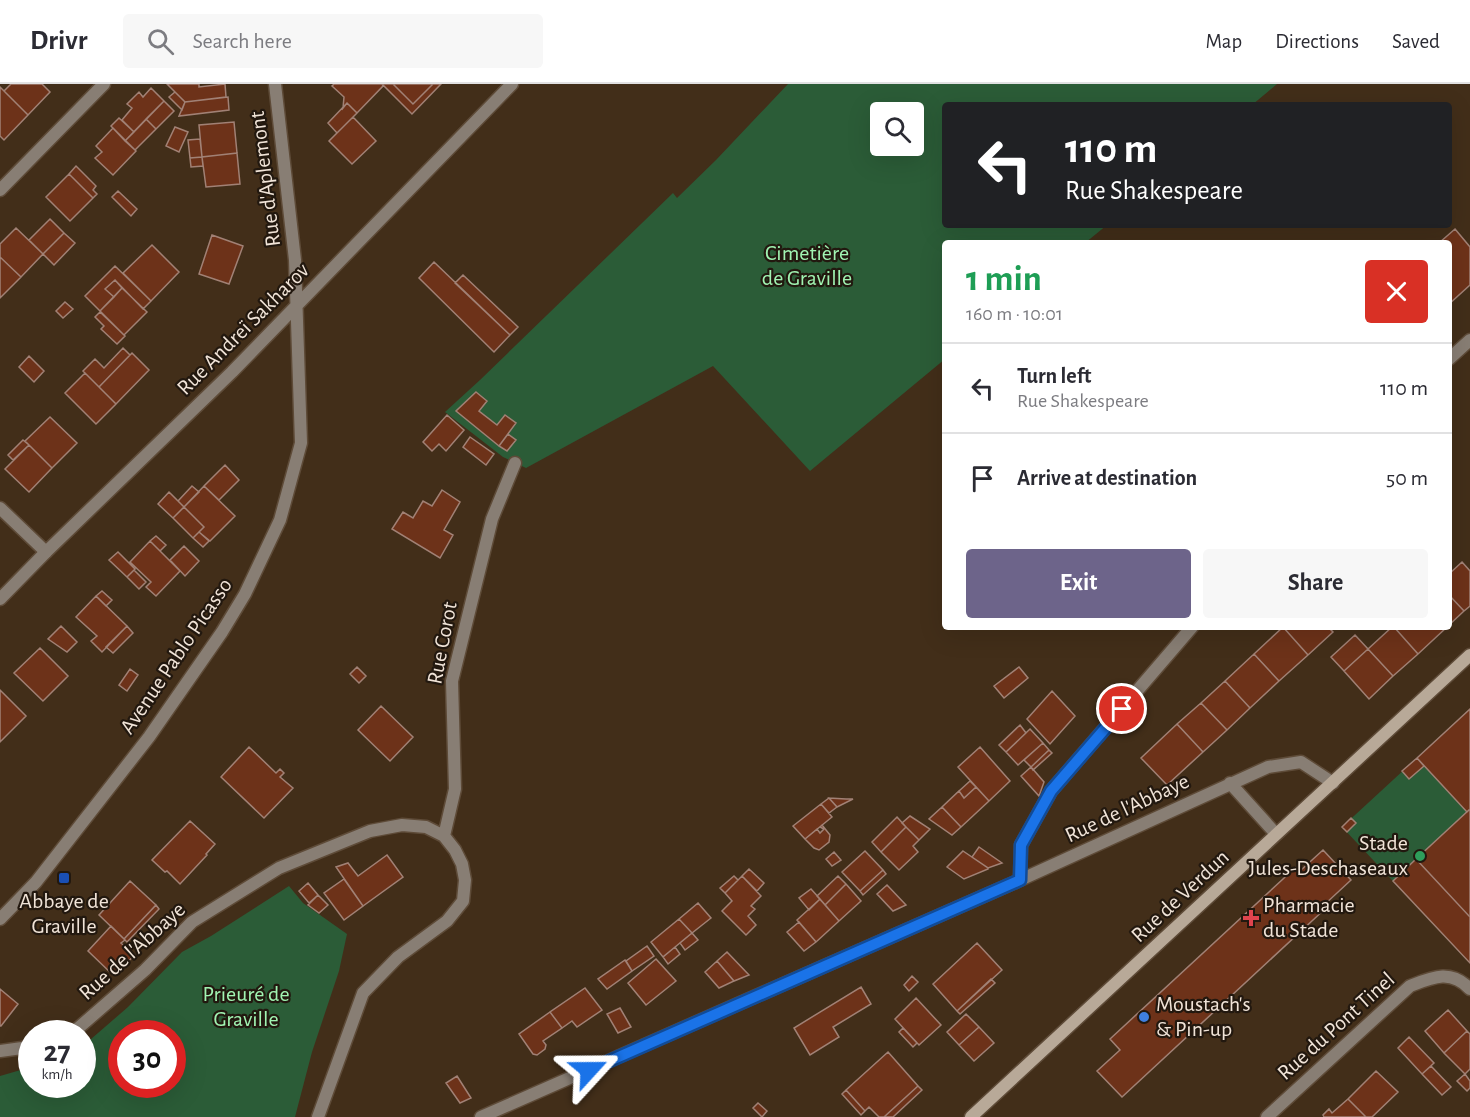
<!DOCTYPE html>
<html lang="en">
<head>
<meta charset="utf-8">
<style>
	:root { --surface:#fff; --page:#f7f7f7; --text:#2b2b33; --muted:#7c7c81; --line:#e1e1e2; --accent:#6d648a }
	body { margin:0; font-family:"Alegreya Sans",sans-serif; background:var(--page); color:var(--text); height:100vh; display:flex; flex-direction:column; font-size:22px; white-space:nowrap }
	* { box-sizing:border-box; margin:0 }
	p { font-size:20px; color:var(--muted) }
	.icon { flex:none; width:33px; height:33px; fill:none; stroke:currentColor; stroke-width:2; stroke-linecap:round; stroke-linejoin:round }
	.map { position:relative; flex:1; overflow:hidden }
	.sheet { position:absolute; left:942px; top:156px; width:510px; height:390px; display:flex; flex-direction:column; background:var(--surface); border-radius:6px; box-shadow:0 6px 24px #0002 }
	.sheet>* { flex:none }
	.guide { position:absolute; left:942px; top:18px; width:510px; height:126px; border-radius:6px; box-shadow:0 6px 24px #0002; background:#202124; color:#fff; overflow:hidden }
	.buttons { position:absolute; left:870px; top:18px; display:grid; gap:12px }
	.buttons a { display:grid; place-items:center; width:54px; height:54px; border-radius:6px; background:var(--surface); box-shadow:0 6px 24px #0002; font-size:30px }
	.speed { position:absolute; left:18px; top:936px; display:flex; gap:12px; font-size:30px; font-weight:700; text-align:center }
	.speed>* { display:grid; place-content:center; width:78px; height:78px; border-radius:50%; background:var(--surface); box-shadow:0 6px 24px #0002; line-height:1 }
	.speed small { font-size:15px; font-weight:400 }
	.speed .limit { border:9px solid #d22; background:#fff; color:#111 }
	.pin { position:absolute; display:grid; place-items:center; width:51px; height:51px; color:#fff; margin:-26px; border:3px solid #fff; border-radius:50%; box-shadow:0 2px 6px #0007 }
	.me { position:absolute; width:66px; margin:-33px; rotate:66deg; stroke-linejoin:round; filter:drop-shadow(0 0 4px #0008) }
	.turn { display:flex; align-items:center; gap:21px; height:126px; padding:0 24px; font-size:27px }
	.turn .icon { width:78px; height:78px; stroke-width:2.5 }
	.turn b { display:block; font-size:42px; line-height:51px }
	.round { display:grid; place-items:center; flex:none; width:63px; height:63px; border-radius:6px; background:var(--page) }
	.headline { display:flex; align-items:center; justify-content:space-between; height:102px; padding:0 24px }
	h1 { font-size:36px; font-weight:600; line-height:45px; color:#1e9e55 }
	.primary-button { display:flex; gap:12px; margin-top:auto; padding:12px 24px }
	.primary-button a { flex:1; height:69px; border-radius:6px; background:var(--accent); color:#fff; font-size:24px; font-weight:600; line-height:69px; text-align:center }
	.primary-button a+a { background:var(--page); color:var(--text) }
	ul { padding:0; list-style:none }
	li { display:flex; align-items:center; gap:18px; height:90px; padding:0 24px; border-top:2px solid var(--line) }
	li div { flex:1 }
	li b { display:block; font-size:22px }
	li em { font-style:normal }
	header { display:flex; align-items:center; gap:36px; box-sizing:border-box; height:84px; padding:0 30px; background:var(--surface); border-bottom:2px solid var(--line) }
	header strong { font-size:28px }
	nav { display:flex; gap:33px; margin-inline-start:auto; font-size:21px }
	.search { width:420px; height:54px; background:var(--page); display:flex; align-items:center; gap:15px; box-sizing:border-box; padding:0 21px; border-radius:6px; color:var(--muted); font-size:22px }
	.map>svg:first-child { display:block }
</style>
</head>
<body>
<header>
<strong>Drivr</strong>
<div class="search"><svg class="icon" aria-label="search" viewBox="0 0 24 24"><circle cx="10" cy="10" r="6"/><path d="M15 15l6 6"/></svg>Search here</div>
<nav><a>Map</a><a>Directions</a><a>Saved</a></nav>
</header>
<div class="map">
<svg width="1470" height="1033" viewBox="0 0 1470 1033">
	<rect width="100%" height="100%" fill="#422e19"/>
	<path fill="#2b5c37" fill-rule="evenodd" d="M788,0H1277L1252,21H945V141H1107L1085,159H945V275L810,387L713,282L526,384L503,373L445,328L480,296L673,109L677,114L716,76ZM880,28H914V62H880Z
		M1470,625V879L1342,743Z
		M289,802L303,819L347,850L339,887L312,968L295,1033H0V992L31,983L32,1000H82L83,962L128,923L182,868L211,852ZM122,950H172V1000H122Z"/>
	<path fill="#6d3219" stroke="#a18175" stroke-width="1.5" d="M11,0H42L50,8L28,31L4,7Z
		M167,0H199V3L225,0L226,13L185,18Z
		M334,0H382L383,2L357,29L347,19L343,24L344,13L332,2Z
		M382,0H393L413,20L433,0H441L412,30Z
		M393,0H433L413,20Z
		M0,3L28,31L4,56L0,52Z
		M151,4L164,17L134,48L122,36L132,24L127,20L139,8L143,13Z
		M175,8L185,18L182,26L169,13Z
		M228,13L229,26L179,32L185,18Z
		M164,17L174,27L156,45L146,35Z
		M347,19L357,29L337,49L328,39Z
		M353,33L376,57L352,80L329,57Z
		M119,34L134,48L125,57L111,42Z
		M146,35L156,45L135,66L125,57Z
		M234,38L237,69L202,73L199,41Z
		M175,43L188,48L179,68L166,62Z
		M113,44L136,67L113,91L95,74L102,68L96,62Z
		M200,55L202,73L190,74L188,56Z
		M237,69L240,100L206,103L202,73Z
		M202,73L203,82L191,83L190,74Z
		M76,82L96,102L93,106L97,110L93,114L69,90Z
		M69,90L93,114L70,137L46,113Z
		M118,107L137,125L131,132L112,113Z
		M50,135L64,149L43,170L29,156Z
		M16,144L43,170L21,193L0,173V160Z
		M1455,145L1470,163V201L1449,220V159H1439Z
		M64,149L75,159L54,181L43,170Z
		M212,151L243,162L229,200L199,190Z
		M152,161L179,188L151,217L123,189Z
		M0,173L21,193L0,214Z
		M434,178L510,251L494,268L419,194Z
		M115,182L151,217L143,225L115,196L105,205L114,213L100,227L85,212Z
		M463,191L518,243L510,251L455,199Z
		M115,196L122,204L114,213L105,205Z
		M122,204L147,228L124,251L100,227Z
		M65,218L73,225L63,234L56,227Z
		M100,228L125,252L117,260L101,245L104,242L95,233Z
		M123,264L130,271L99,303L83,287L95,275L104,284Z
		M132,269L149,286L116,320L99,303Z
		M29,272L44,287L34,298L19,283Z
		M85,289L116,320L96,340L65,309Z
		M476,308L487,317L479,327L497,341L505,331L516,339L499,362L456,327Z
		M447,331L464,346L446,367L439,360L432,367L423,358Z
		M50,333L77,359L52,384L25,357Z
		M508,350L516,356L507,367L499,362Z
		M470,353L494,370L486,381L463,363Z
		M23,356L29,361L13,376L8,371Z
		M29,361L52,384L29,408L5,385Z
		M225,381L239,396L219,416L204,402Z
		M192,402L199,408L184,423L178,417Z
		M204,402L235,432L210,457L199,448L204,443L184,423Z
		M442,406L460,418L444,446L453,451L440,474L392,445L403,428L413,434L423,417L432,422Z
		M169,408L184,423L173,434L158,420Z
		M184,423L204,443L193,454L173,434Z
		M199,448L209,457L203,463L193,454Z
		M156,452L166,461L160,467L150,457Z
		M150,457L180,487L156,512L146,503L151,498L130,478Z
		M184,462L199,477L185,492L170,476Z
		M118,468L135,485L127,493L109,476Z
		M1462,478L1470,487V522L1464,527L1449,511V490Z
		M134,486L146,498L139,505L127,493Z
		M102,507L112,516L106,522L96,512Z
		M1449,511L1464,527L1449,541Z
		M96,512L127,542L102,568L91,557L97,552L76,533Z
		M61,542L77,558L67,568L48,555Z
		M127,542L133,549L113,569L106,563Z
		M1283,543L1308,571L1279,597L1254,570Z
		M1283,543H1328L1333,548L1308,571Z
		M1392,543H1394L1418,570L1393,592L1368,565Z
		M1394,543H1447L1418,570Z
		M1355,551L1368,565L1344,587L1331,573Z
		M40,564L68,592L43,617L14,589Z
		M1368,565L1393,592L1369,615L1344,587Z
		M1254,570L1279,597L1250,624L1225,597Z
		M357,583L366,592L359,599L350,590Z
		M1019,583L1028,594L1004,614L994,602Z
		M130,585L138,591L127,607L119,601Z
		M1225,597L1250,624L1227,646L1201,619Z
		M0,606L26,632L0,658Z
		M1052,607L1075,632L1050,660L1027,635Z
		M1201,619L1227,646L1203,668L1177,640Z
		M381,622L413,653L390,677L358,646Z
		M1470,625V725L1467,728L1417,674Z
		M1177,640L1203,668L1167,701L1141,674Z
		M1020,641L1026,649L1006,668L999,661Z
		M1030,645L1043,659L1018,681L1006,668Z
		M1043,659L1049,666L1031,683L1024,676Z
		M249,663L276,689L280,685L284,689L280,693L293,704L264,734L221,693Z
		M980,663L1010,697L989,717L958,683Z
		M1049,666L1052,669L1033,686L1031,683Z
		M1417,674L1424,682L1409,695L1402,687Z
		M1031,683L1044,698L1039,712L1021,692Z
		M970,697L976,703L964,714L959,707Z
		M976,703L989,717L961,743L942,723L959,707L964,714Z
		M829,714L846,715H853L837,723Z
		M829,714L837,723L829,729L821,720Z
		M821,720L832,733L805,755L793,742Z
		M942,723L961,743L952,751L929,735Z
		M1470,725V833L1416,775Z
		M910,732L930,745L919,756L902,739Z
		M897,733L906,743L881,768L872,758Z
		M1351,734L1356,739L1347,748L1342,743Z
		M190,737L215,760L206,770L207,771L180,800L167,787L165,788L152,776Z
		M822,741L830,751L829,758L819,766L814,764L805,755L817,745L820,749L824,745L820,743Z
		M906,743L919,756L913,762L918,768L899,786L881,768Z
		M979,763L1002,779L988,784L972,773Z
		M1323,766L1351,796L1324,821L1326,824L1122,1013L1097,987L1120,966L1110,955L1296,783L1300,787Z
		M865,767L883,786L860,807L842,788Z
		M963,767L988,784V785L964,795L947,783Z
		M834,768L841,776L832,782L826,775Z
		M387,771L403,793L363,822L336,783L348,779L358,792Z
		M1416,775L1470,833V879L1393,797Z
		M749,785L764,799L757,807L742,792Z
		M883,786L886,790L863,811L860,807Z
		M734,792L738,796L725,809L720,804Z
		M742,792L761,812L751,822L755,825L748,832L756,841L746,851L722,827L732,817L725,809Z
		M838,792L846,800L825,821L817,812Z
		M344,795L363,822L344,836L324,809Z
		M130,797L156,821L124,855L99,831Z
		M308,799L318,811L309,819L299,807Z
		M846,800L861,817L839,837L825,821Z
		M887,801L906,821L893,827L877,810Z
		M811,805L820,815L809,826L799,814Z
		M318,811L328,821L319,829L308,821Z
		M820,815L839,837L816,858L797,836Z
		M698,819L711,834L692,849L679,835Z
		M156,821L159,825L127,858L124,855Z
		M679,835L692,849L663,873L651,858Z
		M799,838L816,858L804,867L787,848Z
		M111,842L125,856L121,859L135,871L113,891L88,867Z
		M692,849L698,856L685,866L680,859Z
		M977,859L1002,886L957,927L933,900Z
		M647,862L654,872L632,887L626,877Z
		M675,863L680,870L668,880L663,873Z
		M727,868L749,891L734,897L717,877Z
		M656,875L676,897L646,921L628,899Z
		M625,876L632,887L607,905L598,895Z
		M717,877L734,897L719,904L705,888Z
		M912,892L918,898L909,907L904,901Z
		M991,895L995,899L960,930L957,927Z
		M861,903L871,920L833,943L839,953L810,971L794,944Z
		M585,904L602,926L577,943L572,937L562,944L550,928Z
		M0,905L18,920L1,942H0Z
		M916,914L941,941L919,961L895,935Z
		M620,924L631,943L618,949L607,930Z
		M1448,926L1467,947L1444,969L1425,947Z
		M550,928L562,944L543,957L546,961L545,965L537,971L533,970L519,950Z
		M966,930L979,943L959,961L947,948Z
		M979,943L994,959L974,977L959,961Z
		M903,944L917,959L913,963L899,948Z
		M1467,947L1470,950V985L1465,990L1444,969Z
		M1409,953L1434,979L1422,990L1398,964Z
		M888,968L918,1002L884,1033H879L869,1023L865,1027L846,1006Z
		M1431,982L1451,1003L1442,1011L1422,990Z
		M1376,987L1398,1008L1372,1033H1366L1348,1015Z
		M1465,990L1470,997V1004L1467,1007L1457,997Z
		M457,992L471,1014L460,1019L446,999Z
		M918,1002L922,1006L893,1033H884Z
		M846,1006L865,1027L861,1031L842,1010Z
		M1348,1015L1366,1033H1324L1323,1031L1329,1025L1332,1029Z
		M758,1019L767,1027L762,1033L753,1024Z"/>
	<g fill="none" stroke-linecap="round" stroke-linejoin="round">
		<g stroke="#5e4b38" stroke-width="15">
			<path id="minor" d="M0,106L104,0
				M1449,275L1470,256
				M0,424L46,468
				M1230,699L1276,750
				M444,752L455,705L452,597L492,435L515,379
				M1020,796L1021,761L1051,707L1192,543
				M66,950L76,946L145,886L192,838L279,784L370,747L402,741L426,743L444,752L455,766L462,780L465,796L463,817L447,837L398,873L363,909L318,1033
				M0,967L22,964L32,961
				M481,1033L1020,796L1268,683L1301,678L1333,699
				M1267,1033L1410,902C1433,893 1451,885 1470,905"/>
		</g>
		<g stroke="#5e4b38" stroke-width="15">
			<path id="tertiary" d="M0,515L46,468L232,288L512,0
				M0,835L36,798L149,653L222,548L245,510L280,436L301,359L295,176L275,0"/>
		</g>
		<g stroke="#5e4b38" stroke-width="15">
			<path id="secondary" d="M971,1033L1470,571"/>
		</g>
		<use href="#minor" stroke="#887e74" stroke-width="12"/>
		<use href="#tertiary" stroke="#887e74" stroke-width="12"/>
		<use href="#secondary" stroke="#b8a998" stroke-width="12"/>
	</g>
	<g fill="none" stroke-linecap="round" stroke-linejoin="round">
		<g stroke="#114b97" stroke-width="15">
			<path id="route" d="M589,986L1020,796L1021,761L1051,707L1122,625"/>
		</g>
		<use href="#route" stroke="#1a73e8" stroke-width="10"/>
	</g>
	<circle fill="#2e9e5b" stroke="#22180f" stroke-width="2" cx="1420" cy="772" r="6"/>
	<rect fill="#1a4fb4" stroke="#22180f" stroke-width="2" x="58" y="788" width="12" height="12" rx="3"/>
	<path fill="#e0444e" stroke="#22180f" stroke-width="2" d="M1248 825h6v6h6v6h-6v6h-6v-6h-6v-6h6z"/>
	<circle fill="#3f7fe0" stroke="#22180f" stroke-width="2" cx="1144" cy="933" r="6"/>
	<g text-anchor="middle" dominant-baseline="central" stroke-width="4.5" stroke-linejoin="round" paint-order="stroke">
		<g font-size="22" fill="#f1e4d8" stroke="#22180f">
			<text transform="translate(265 95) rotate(-97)">Rue d'Aplemont</text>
			<text transform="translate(243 245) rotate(-45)">Rue Andreï Sakharov</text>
			<text transform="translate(442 559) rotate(-79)">Rue Corot</text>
			<text transform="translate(176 572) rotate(-56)">Avenue Pablo Picasso</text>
			<text transform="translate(1127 724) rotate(-25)">Rue de l'Abbaye</text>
			<text transform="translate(1180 812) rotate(-43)">Rue de Verdun</text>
			<text transform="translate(132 867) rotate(-42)">Rue de l'Abbaye</text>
			<text transform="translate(1336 942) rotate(-42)">Rue du Pont Tinel</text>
		</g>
		<g font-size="22" fill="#a1f4b2" stroke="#22180f">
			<text x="807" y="169">Cimetière<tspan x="807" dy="25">de Graville</tspan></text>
			<text x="246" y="910">Prieuré de<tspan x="246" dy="25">Graville</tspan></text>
		</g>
		<g font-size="22" fill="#f1e4d8" stroke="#22180f" text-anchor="start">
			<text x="1408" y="759" text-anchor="end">Stade<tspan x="1408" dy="25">Jules-Deschaseaux</tspan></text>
			<text x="64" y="817" text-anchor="middle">Abbaye de<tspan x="64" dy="25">Graville</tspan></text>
			<text x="1263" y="821">Pharmacie<tspan x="1263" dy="25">du Stade</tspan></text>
			<text x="1156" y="920">Moustach's<tspan x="1156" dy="25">&amp; Pin-up</tspan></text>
		</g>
	</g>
</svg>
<div class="buttons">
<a><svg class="icon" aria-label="search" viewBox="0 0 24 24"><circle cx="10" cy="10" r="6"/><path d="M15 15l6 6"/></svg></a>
</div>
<div class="speed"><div>27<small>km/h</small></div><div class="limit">30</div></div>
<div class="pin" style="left:1122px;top:625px;background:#d93025"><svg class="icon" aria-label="arrive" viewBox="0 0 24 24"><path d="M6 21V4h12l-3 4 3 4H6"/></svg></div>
<svg class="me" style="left:589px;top:986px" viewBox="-20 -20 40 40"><path d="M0-17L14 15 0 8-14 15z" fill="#1a73e8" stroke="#fff" stroke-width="4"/></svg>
<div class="guide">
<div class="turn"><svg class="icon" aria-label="left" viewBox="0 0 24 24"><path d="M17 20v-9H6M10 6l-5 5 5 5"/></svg><div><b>110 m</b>Rue Shakespeare</div></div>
</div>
<section class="sheet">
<div class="headline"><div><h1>1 min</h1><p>160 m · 10:01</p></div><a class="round" style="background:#d93025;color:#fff"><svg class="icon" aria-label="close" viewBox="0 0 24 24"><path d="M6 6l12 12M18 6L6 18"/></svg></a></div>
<ul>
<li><svg class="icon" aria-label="left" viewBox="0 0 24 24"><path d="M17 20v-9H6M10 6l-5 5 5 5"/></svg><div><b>Turn left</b><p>Rue Shakespeare</p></div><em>110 m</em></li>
<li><svg class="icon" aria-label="arrive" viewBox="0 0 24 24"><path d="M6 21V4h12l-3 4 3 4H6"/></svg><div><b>Arrive at destination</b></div><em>50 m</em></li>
</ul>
<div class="primary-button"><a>Exit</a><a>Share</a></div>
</section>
</div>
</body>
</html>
